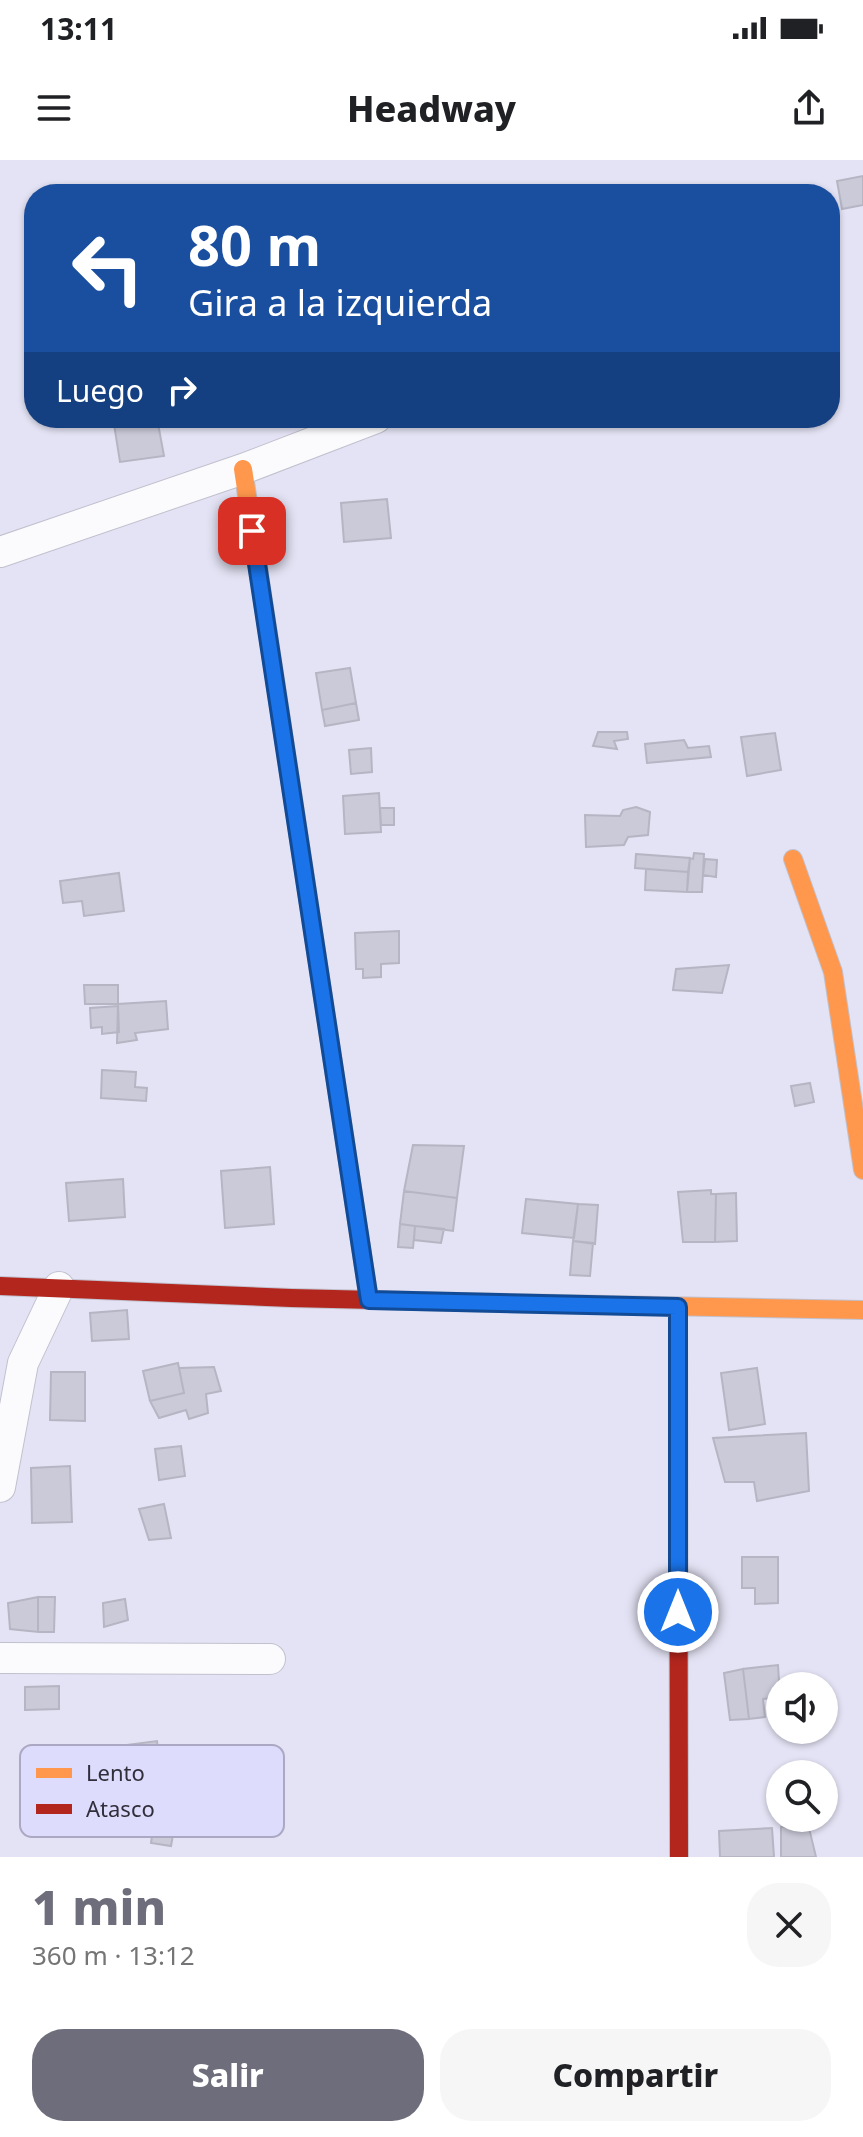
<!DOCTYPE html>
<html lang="es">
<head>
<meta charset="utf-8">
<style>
	:root { --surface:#fff; --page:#f6f6f6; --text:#202124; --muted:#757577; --accent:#6e6d7b }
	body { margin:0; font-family:"Noto Sans",sans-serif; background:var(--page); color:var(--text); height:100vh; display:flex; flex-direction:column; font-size:30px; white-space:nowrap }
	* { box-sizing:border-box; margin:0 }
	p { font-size:26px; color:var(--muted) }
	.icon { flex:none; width:44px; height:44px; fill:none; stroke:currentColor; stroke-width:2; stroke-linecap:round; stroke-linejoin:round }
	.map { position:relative; height:1697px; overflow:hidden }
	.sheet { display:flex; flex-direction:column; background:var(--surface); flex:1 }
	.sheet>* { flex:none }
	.banner { position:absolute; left:24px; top:24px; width:816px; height:244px; border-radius:32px; box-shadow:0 2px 6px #0004; background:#1a4fa0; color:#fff; overflow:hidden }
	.fabs { position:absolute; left:766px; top:1512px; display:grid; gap:16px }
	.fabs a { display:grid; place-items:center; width:72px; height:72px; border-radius:50%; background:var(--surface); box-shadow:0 2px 6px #0004; font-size:40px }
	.pin { position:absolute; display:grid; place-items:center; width:68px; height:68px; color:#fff; margin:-34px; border-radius:16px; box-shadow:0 4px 12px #0006 }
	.me { position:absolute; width:88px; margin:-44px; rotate:0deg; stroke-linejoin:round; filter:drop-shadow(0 0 6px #0008) }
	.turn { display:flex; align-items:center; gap:28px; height:168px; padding:0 32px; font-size:36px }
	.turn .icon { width:104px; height:104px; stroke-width:2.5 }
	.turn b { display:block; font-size:56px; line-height:68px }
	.then { display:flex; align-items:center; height:76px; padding:0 32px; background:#0003; gap:16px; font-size:30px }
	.round { display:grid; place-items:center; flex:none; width:84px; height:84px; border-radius:32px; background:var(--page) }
	.summary { display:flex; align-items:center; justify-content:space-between; height:136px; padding:0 32px }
	h1 { font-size:48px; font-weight:800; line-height:60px; color:var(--accent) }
	.primary-button { display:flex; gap:16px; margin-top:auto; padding:16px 32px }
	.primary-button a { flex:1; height:92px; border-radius:32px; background:var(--accent); color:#fff; font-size:32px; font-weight:800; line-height:92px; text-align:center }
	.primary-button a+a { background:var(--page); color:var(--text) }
	.status { display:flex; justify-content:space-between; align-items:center; height:56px; padding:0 40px; background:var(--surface); direction:ltr }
	.status svg { height:22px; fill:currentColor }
	header { display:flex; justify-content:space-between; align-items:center; height:104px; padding:0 32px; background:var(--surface); font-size:36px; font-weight:800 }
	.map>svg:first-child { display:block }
</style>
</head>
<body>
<div class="status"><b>13:11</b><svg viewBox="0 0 49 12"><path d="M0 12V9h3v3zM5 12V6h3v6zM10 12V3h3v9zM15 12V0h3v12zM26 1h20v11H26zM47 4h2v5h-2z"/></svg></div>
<header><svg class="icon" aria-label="menu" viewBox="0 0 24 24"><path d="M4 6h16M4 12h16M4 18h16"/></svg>Headway<svg class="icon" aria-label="share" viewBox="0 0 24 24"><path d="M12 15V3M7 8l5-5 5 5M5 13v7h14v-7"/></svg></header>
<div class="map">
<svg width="863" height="1697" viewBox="0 0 863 1697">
	<rect width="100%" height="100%" fill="#e4e3f5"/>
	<path fill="#cbcad9" stroke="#b6b5c3" stroke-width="2" d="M863,16V45L842,49L837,21Z
		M113,258H157L164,296L120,302Z
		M387,339L391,378L344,382L341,343Z
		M350,508L356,543L322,550L316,513Z
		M356,543L359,560L325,566L322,550Z
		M598,572H627L628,579L614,581L617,589L593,586Z
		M775,573L781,610L747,616L741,577Z
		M684,580L688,588L709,586L711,597L647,603L645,584Z
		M371,588L372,612L351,614L349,590Z
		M379,633L381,672L345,674L343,636Z
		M636,647L650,652L648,675L628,677L624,685L586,687L585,655L620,656L623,650Z
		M380,648H394V665H381Z
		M694,693L704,694L702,732H687L690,698L693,699Z
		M636,694L690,698L688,712L635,708Z
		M705,699L717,700L716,717L703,715Z
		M646,709L688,712L687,732L645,730Z
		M119,713L124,751L84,756L82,741L63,743L60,721Z
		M399,771V803L381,804V817L363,818V809H356L355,773Z
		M729,805L722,833L673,830L676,809Z
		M84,825H118V844H85Z
		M166,841L168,869L135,873L137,880L117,883L118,844Z
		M118,846L119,872L102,874V867L91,868L90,848Z
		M102,910L136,912L135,927L147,928L146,941L101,938Z
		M810,923L814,942L795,946L791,926Z
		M413,985L464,986L457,1038L404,1031Z
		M270,1007L274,1064L225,1068L221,1011Z
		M123,1019L125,1057L69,1061L66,1023Z
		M711,1030V1034H716L715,1082H683L678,1032Z
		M404,1031L457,1038L453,1071L400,1064Z
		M736,1033L737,1081L715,1082L716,1034Z
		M526,1039L578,1044L574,1078L522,1073Z
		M578,1044L598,1045L595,1084L573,1081Z
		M400,1064L415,1066L413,1088L398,1087Z
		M415,1066L444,1069L441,1083L414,1080Z
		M573,1081L593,1083L590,1116L570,1115Z
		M127,1150L129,1179L92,1181L90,1153Z
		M178,1203L184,1233L150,1241L143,1211Z
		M214,1207L221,1231L206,1234L208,1253L189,1259L186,1250L159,1258L150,1241L184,1233L179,1208Z
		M757,1208L765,1264L729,1270L721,1213Z
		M51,1212H85V1261L50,1260Z
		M806,1273L809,1331L757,1341L754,1322H725L713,1278Z
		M181,1286L185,1316L159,1320L155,1289Z
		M70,1306L72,1362L32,1363L31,1308Z
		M164,1344L171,1378L149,1380L139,1349Z
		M742,1397H778V1443L755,1444V1428H742Z
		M38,1437H55L54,1472H38Z
		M38,1437V1472L10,1469L8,1443Z
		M125,1439L128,1460L104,1467L103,1443Z
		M778,1505L780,1537L763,1539L765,1557L749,1559L743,1509Z
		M743,1509L749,1559L730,1560L724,1513Z
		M59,1526V1549L25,1550V1527Z
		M157,1581L162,1630L124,1634L118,1586Z
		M155,1654L176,1658L171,1686L151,1683Z
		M808,1664L816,1697H781V1667Z
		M772,1668L774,1697H720L719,1671Z"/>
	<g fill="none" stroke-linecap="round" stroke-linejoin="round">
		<g stroke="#c1c1ce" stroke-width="32">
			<path id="street" d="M0,392L243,309L376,258
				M0,1327L23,1203L59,1127
				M0,1498L270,1499"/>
		</g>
		<g stroke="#c1c1ce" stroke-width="20">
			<path id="slow" d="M243,309L323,837
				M793,699L833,812L863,1010
				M459,1142L863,1150"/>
		</g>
		<g stroke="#c1c1ce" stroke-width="20">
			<path id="jam" d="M323,837L369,1140
				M0,1126L291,1138L459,1142
				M678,1147L679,1697"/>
		</g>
		<use href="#street" stroke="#fbfbfe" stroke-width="30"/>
		<use href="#slow" stroke="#ff974d" stroke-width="18"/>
		<use href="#jam" stroke="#b3261e" stroke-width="18"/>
	</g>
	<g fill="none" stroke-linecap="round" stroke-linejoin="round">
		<g stroke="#114b97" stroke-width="20">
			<path id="route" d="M252,371L369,1140L678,1147V1452"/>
		</g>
		<use href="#route" stroke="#1a73e8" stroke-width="14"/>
	</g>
	<rect x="20" y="1585" width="264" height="92" rx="12" fill="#dedcfc" stroke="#aaa8c2" stroke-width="2"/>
	<rect x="36" y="1608" width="36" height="10" fill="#ff974d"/>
	<rect x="36" y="1644" width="36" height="10" fill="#b3261e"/>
	<g font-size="22" fill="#2f2e3a">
		<text x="86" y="1621">Lento</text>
		<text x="86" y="1657">Atasco</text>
	</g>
</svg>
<div class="fabs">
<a><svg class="icon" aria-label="sound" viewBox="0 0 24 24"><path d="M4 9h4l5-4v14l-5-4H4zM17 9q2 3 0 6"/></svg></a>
<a><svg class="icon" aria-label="search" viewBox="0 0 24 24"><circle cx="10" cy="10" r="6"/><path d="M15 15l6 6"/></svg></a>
</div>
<div class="pin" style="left:252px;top:371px;background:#d93025"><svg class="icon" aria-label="arrive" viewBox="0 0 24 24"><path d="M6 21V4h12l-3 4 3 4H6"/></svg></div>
<svg class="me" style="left:678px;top:1452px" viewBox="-20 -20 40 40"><circle r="17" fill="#1a73e8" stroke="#fff" stroke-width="3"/><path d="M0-11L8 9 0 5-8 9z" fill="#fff"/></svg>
<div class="banner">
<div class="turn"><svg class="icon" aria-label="left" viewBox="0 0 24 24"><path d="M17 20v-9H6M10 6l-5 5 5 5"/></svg><div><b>80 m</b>Gira a la izquierda</div></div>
<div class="then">Luego<svg class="icon" aria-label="right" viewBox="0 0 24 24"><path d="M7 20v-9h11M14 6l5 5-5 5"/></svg></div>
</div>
</div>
<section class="sheet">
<div class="summary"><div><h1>1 min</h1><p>360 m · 13:12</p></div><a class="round"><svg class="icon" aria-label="close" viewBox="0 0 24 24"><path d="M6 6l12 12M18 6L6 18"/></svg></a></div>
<div class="primary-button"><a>Salir</a><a>Compartir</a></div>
</section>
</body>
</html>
